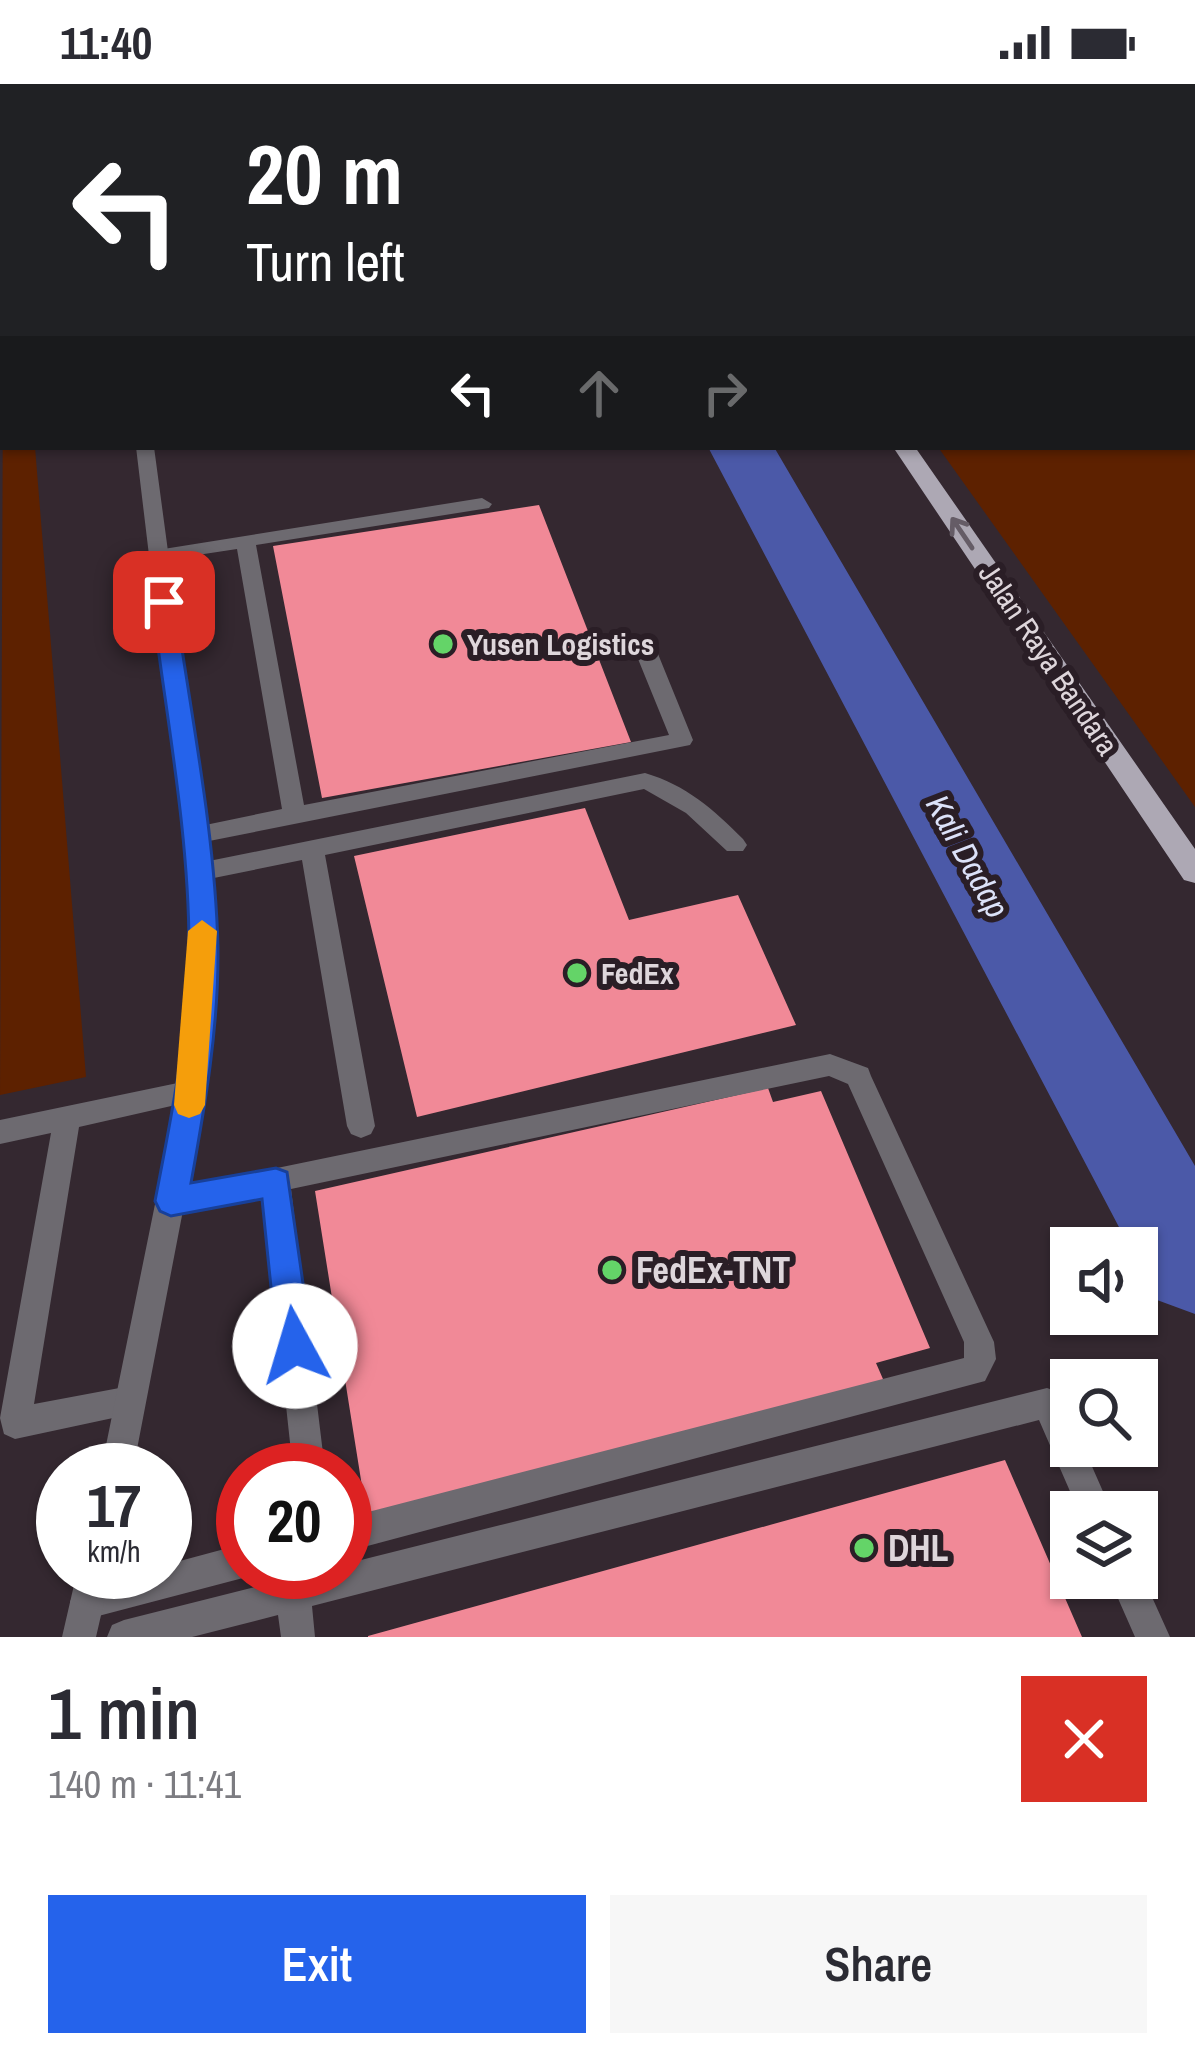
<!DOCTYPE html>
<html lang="en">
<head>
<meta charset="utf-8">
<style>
	:root { --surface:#fff; --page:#f7f7f7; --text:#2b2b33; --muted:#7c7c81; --accent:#2563eb }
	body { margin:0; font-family:"Archivo Narrow",sans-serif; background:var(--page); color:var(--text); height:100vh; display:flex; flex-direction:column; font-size:45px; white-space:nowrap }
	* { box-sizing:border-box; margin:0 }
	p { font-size:39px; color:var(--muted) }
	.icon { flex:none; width:66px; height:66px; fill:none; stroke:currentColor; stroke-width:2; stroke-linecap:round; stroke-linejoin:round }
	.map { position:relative; height:1553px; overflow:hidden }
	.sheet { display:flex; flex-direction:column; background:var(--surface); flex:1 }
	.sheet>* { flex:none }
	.banner { position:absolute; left:0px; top:0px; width:1197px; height:366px; box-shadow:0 3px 9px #0004; background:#202124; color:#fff; overflow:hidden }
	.tools { position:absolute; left:1050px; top:1143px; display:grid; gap:24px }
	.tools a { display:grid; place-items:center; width:108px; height:108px; border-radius:0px; background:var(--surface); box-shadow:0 3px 9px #0004; font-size:60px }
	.speed { position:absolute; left:36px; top:1359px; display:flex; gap:24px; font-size:60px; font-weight:700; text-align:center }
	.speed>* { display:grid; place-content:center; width:156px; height:156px; border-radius:50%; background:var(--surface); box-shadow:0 3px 9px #0004; line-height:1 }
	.speed small { font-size:30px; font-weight:400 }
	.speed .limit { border:18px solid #d22; background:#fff; color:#111 }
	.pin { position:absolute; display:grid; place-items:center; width:102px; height:102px; color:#fff; margin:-51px; border-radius:24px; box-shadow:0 6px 18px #0006 }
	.me { position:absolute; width:132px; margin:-66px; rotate:354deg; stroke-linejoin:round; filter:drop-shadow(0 0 9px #0008) }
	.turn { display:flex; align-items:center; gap:42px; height:252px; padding:0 48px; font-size:54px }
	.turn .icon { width:156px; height:156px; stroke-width:2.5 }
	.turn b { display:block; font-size:84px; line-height:102px }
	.lanes { display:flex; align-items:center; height:114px; padding:0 48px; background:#0003; justify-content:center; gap:60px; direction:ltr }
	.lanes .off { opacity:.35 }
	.round { display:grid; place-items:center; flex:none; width:126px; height:126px; border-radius:0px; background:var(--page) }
	.headline { display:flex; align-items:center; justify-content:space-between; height:204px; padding:0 48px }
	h1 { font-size:72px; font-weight:600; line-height:90px }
	.primary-button { display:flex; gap:24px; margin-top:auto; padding:24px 48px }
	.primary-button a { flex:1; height:138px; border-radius:0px; background:var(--accent); color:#fff; font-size:48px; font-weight:600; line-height:138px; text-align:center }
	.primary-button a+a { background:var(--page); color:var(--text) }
	.status { display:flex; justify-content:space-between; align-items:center; height:84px; padding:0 60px; background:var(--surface); direction:ltr }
	.status svg { height:33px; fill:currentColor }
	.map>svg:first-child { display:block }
</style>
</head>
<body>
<div class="status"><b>11:40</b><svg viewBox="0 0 49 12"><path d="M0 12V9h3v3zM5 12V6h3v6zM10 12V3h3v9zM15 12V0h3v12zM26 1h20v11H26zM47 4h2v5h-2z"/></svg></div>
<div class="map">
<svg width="1195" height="1553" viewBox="0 0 1195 1553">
	<rect width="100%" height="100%" fill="#342830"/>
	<path fill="#5d2100" d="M1195,118V723L938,363H1194Z
		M3,293V363H35L86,993L0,1011Z"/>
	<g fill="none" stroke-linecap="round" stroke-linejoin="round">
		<path fill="#4b59a8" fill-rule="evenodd" d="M516,0H564L565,3H517Z
			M708,363H774L1195,1082V1230L1157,1216L1137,1177V1164H1130Z"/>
	</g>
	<path fill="#f18997" d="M539,421L631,658L322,714L273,462Z
		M585,724L629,836L738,811L796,941L417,1033L354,772Z
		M768,1004L773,1018L821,1007L930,1264L876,1279L886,1302L368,1440L315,1107Z
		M1005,1376L1082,1553H368V1552Z"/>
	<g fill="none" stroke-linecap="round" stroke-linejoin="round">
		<path fill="#6d6a70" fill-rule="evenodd" d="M0,58H3V66H0Z
			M482,414L492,420L489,424L256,461L304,721L669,651L636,570L647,563L658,570L693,656L690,661L194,760L186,757L182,751L186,745L282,725L237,465L158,477L148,471L151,467Z
			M645,689C686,701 713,725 743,755L747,761L743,767H727L686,729L644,705L325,771L375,1042L371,1050L361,1054L351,1050L347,1042L302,776L199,797L187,788L199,779Z
			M830,970L868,984L871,992L994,1258L996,1275L985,1297L345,1468V1434L964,1274V1258L848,1000L829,992L291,1105L325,1386H293L263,1110L171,1130L161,1126L157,1117L161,1108Z
			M192,996L202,999L206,1007L202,1015L79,1043L34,1320L130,1302L141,1306L146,1317L141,1328L15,1355L4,1350L0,1334L51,1049L0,1060V1036Z
			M1047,1304L1058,1308L1071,1336V1362H1083L1112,1428H1079L1039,1336L312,1522L315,1553H281L278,1531L192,1553H107L112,1541L124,1536L314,1488H345V1480Z
			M243,1460V1488H255L243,1494L87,1535L75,1530L70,1518L75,1506C104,1494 134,1488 165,1488V1481Z
			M1138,1482L1170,1553H1135L1109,1494H1137Z"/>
		<path fill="#6d6a70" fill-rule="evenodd" d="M933,0H949L951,3H936Z
			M1075,0H1090L1092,3H1077Z
			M1194,95H1195V104H1194Z
			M1194,168L1195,169V179L1194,178Z
			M136,363H154L211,788L216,866L206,1007L133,1386H101L178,1007L190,866L187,788Z
			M77,1488H111L96,1553H62Z"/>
		<path fill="#ada8b4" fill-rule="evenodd" d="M646,0H662L664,3H648Z
			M893,363H915L1195,765V799L1184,796Z"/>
	</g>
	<defs><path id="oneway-shaft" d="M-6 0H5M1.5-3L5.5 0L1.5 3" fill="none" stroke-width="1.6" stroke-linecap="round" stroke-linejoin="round" transform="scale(3)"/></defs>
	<use stroke="#655c66" href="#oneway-shaft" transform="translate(962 449) rotate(-124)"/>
	<path fill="#2563eb" stroke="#184099" stroke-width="3" d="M164,511L175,518C191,632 215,748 218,863C219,942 205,1022 191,1099L276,1084L287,1088L312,1262L307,1274L295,1279L282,1274L277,1262L262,1115L171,1132L160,1127L155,1117C171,1034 189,949 189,864C189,749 166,632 152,518Z"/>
	<path fill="#f59e0b" d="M202,836L217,847L205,1021L200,1030L189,1034L178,1030L174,1021L188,847Z"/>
	<g fill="#64d468" stroke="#2a1e26" stroke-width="4.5">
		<circle cx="443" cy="560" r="12"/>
		<circle cx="577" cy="889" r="12"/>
		<circle cx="612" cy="1186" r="12"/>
		<circle cx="864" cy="1464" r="12"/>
	</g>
	<g text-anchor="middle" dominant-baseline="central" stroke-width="12" stroke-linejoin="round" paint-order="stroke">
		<g font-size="30" font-weight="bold" fill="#ded6db" stroke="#2a1e26" text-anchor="start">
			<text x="467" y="560">Yusen Logistics</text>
			<text x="601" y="889">FedEx</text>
		</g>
		<g font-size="30" fill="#ded6db" stroke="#2a1e26">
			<text transform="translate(1049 575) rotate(56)">Jalan Raya Bandara</text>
		</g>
		<g font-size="33" font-style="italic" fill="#dce2f9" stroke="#2a1e26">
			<text transform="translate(968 772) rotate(61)">Kali Dadap</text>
		</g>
		<g font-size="36" font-weight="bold" fill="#ded6db" stroke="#2a1e26" text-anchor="start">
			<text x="636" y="1186">FedEx-TNT</text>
			<text x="888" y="1464">DHL</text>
		</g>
	</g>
</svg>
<div class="tools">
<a><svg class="icon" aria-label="sound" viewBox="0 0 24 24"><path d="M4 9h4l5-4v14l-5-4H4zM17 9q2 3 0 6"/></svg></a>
<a><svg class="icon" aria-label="search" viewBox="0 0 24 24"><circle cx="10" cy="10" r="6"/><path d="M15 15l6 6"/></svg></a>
<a><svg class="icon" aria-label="layers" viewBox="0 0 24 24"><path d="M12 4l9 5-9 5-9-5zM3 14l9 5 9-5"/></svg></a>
</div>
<div class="speed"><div>17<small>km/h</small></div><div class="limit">20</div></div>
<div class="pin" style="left:164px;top:518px;background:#d93025"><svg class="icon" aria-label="arrive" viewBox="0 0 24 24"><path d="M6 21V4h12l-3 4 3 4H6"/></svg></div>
<svg class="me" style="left:295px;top:1262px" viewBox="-20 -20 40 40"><circle r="19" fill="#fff"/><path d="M0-13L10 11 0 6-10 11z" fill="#2563eb"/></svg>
<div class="banner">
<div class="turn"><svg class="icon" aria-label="left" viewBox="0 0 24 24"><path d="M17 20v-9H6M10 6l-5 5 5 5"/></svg><div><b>20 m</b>Turn left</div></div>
<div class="lanes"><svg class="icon" aria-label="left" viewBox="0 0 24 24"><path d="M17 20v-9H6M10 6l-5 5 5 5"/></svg><svg class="icon off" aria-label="ahead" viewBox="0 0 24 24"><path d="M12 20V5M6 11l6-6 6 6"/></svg><svg class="icon off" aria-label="right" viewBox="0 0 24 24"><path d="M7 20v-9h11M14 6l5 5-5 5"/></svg></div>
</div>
</div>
<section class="sheet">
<div class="headline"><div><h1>1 min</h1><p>140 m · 11:41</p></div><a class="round" style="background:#d93025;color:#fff"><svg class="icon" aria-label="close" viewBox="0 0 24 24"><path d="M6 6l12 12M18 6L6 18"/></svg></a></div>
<div class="primary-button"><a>Exit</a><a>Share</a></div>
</section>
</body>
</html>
